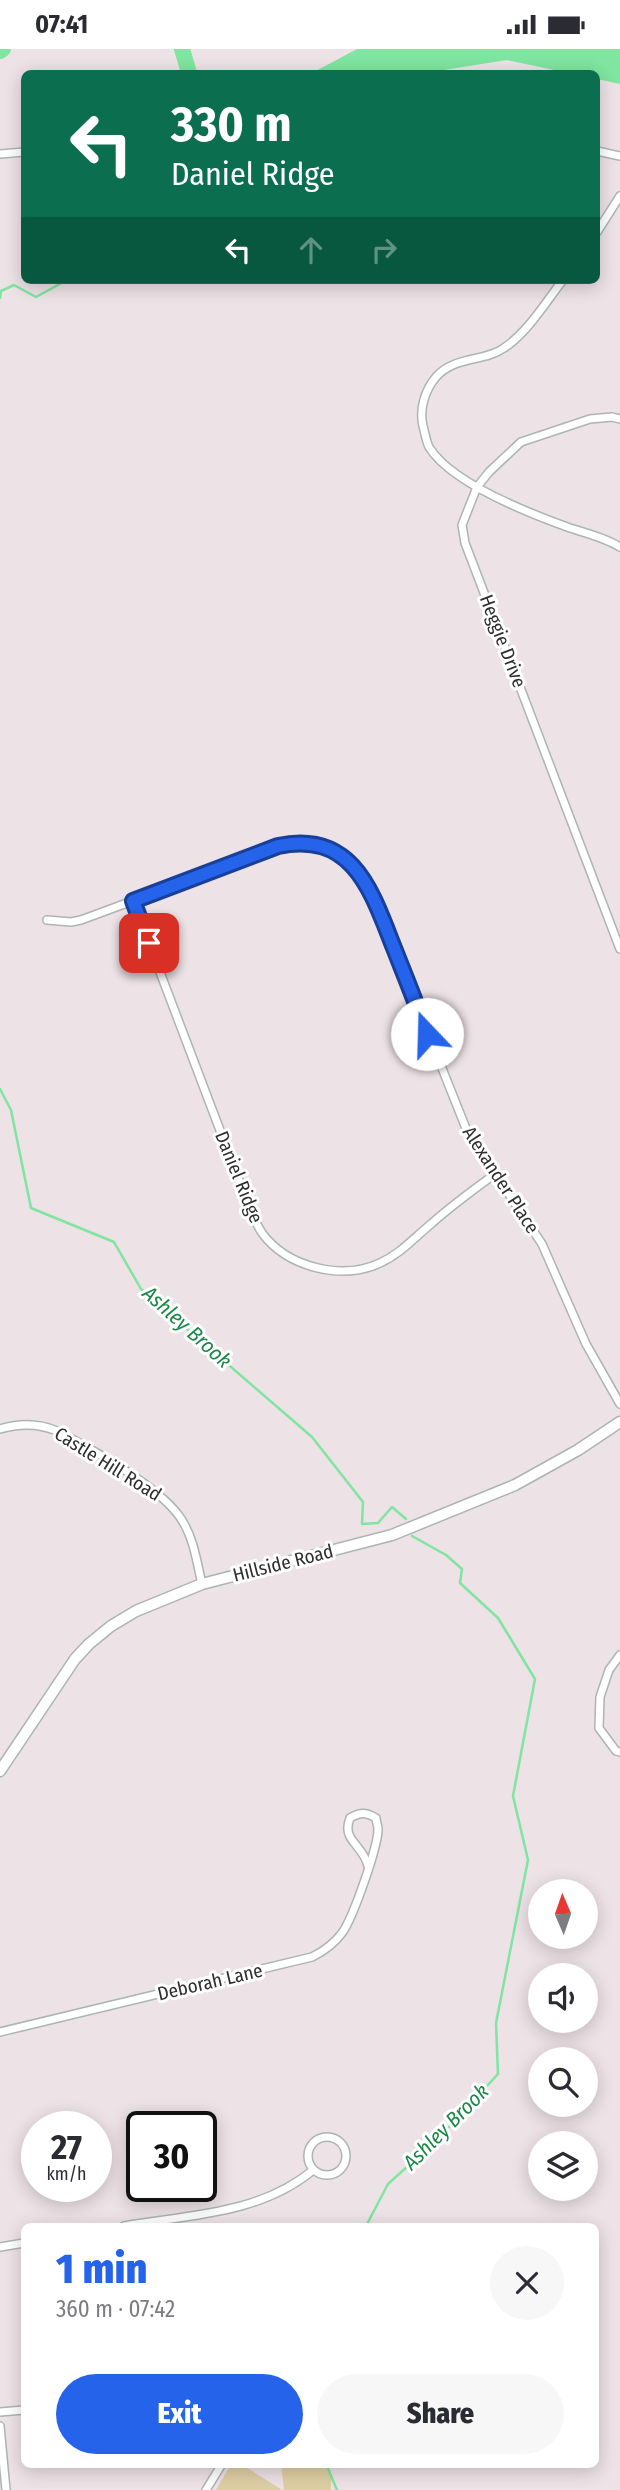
<!DOCTYPE html>
<html lang="en">
<head>
<meta charset="utf-8">
<style>
	:root { --surface:#fff; --page:#f7f7f7; --text:#2b2b33; --muted:#7c7c81; --accent:#2563eb }
	body { margin:0; font-family:"Fira Sans Condensed",sans-serif; background:var(--page); color:var(--text); height:100vh; display:flex; flex-direction:column; font-size:26px; white-space:nowrap }
	* { box-sizing:border-box; margin:0 }
	p { font-size:23px; color:var(--muted) }
	.icon { flex:none; width:38px; height:38px; fill:none; stroke:currentColor; stroke-width:2; stroke-linecap:round; stroke-linejoin:round }
	.map { position:relative; flex:1; overflow:hidden }
	.panel { position:absolute; left:21px; top:2174px; width:578px; height:245px; display:flex; flex-direction:column; background:var(--surface); border-radius:10px; box-shadow:0 4px 18px #0003 }
	.panel>* { flex:none }
	.top-card { position:absolute; left:21px; top:21px; width:579px; height:214px; border-radius:10px; box-shadow:0 4px 18px #0003; background:#0b6e4f; color:#fff; overflow:hidden }
	.needle { width:46px; rotate:358deg }
	.controls { position:absolute; left:528px; top:1830px; display:grid; gap:14px }
	.controls a { display:grid; place-items:center; width:70px; height:70px; border-radius:50%; background:var(--surface); box-shadow:0 4px 18px #0003; font-size:35px }
	.speed { position:absolute; left:21px; top:2062px; display:flex; gap:14px; font-size:35px; font-weight:700; text-align:center }
	.speed>* { display:grid; place-content:center; width:91px; height:91px; border-radius:50%; background:var(--surface); box-shadow:0 4px 18px #0003; line-height:1 }
	.speed small { font-size:18px; font-weight:400 }
	.speed .limit { border:4px solid #111; border-radius:10px; background:#fff; color:#111 }
	.pin { position:absolute; display:grid; place-items:center; width:60px; height:60px; color:#fff; margin:-30px; border-radius:14px; box-shadow:0 4px 10px #0006 }
	.me { position:absolute; width:77px; margin:-38px; rotate:339deg; stroke-linejoin:round; filter:drop-shadow(0 0 5px #0008) }
	.turn { display:flex; align-items:center; gap:24px; height:147px; padding:0 35px; font-size:32px }
	.turn .icon { width:91px; height:91px; stroke-width:2.5 }
	.turn b { display:block; font-size:49px; line-height:60px }
	.lanes { display:flex; align-items:center; height:66px; padding:0 35px; background:#0003; justify-content:center; gap:35px; direction:ltr }
	.lanes .off { opacity:.35 }
	.round { display:grid; place-items:center; flex:none; width:74px; height:74px; border-radius:37px; background:var(--page) }
	.overview { display:flex; align-items:center; justify-content:space-between; height:119px; padding:0 35px }
	h1 { font-size:42px; font-weight:800; line-height:52px; color:var(--accent) }
	.primary-button { display:flex; gap:14px; margin-top:auto; padding:14px 35px }
	.primary-button a { flex:1; height:80px; border-radius:42px; background:var(--accent); color:#fff; font-size:28px; font-weight:800; line-height:80px; text-align:center }
	.primary-button a+a { background:var(--page); color:var(--text) }
	.status { display:flex; justify-content:space-between; align-items:center; height:49px; padding:0 35px; background:var(--surface); direction:ltr }
	.status svg { height:19px; fill:currentColor }
	.map>svg:first-child { display:block }
</style>
</head>
<body>
<div class="status"><b>07:41</b><svg viewBox="0 0 49 12"><path d="M0 12V9h3v3zM5 12V6h3v6zM10 12V3h3v9zM15 12V0h3v12zM26 1h20v11H26zM47 4h2v5h-2z"/></svg></div>
<div class="map">
<svg width="620" height="2441" viewBox="0 0 620 2441">
	<rect width="100%" height="100%" fill="#ede2e6"/>
	<path fill="#decea4" d="M231,2415H241L282,2441H216Z
		M281,2415H327L331,2423V2441H284Z"/>
	<path fill="#7fe5a0" d="M357,0H620V35L597,30V24H568L507,11L425,24H312Z"/>
	<g fill="none" stroke-linecap="round" stroke-linejoin="round">
		<path stroke="#7fe5a0" stroke-width="2.5" d="M0,249L1,242L14,236L36,248L67,231
			M0,1040L11,1061L31,1159L114,1193L141,1240L312,1388L363,1453L362,1475L378,1474L392,1458L406,1470
			M366,2177L388,2135L439,2089L498,2025L496,1974L528,1811L513,1747L535,1630L498,1569L460,1534L462,1520L446,1506L412,1487
			M326,2415L337,2441"/>
		<path stroke="#7fe5a0" stroke-width="16" d="M182,0L189,24
			M0,2L3,0"/>
		<g stroke="#abb5b3" stroke-width="10">
			<path id="street" d="M597,102L620,107
				M0,105L24,103
				M597,183L620,147
				M563,231C545,254 528,283 504,299C484,313 454,307 436,328C425,341 419,360 423,377C425,384 426,392 429,398C451,434 531,465 570,479C586,484 606,489 620,498
				M620,370L612,368L590,370L521,393L489,423L477,438L462,476L465,494L620,900
				M133,852L248,1155C252,1165 256,1175 262,1184C287,1218 341,1232 380,1214C400,1205 414,1189 431,1175C451,1157 473,1141 495,1125
				M47,871L71,873L81,871L284,796C326,790 358,813 375,851L467,1082L542,1195L586,1295L620,1355
				M0,1380C20,1374 38,1374 57,1382C91,1400 165,1440 183,1473C194,1491 197,1514 202,1535
				M620,1606L609,1621L600,1648L599,1679L616,1702L620,1703
				M0,1983L312,1908C324,1902 334,1895 342,1884C353,1869 378,1798 378,1780C378,1776 376,1773 376,1769C366,1763 360,1763 350,1769C341,1792 363,1795 368,1817
				M308 2107a19 19 0 1 1 38 0a19 19 0 1 1-38 0Z
				M124,2177C188,2166 261,2165 313,2121
				M0,2198L24,2194
				M0,2363L24,2361
				M0,2377L6,2441
				M206,2441L222,2415"/>
		</g>
		<g stroke="#abb5b3" stroke-width="13">
			<path id="secondary" d="M0,1722L75,1610L89,1595L111,1577L136,1562L202,1535L392,1486L515,1436L578,1401L620,1373"/>
		</g>
		<use href="#street" stroke="#fff" stroke-width="7"/>
		<use href="#secondary" stroke="#fff" stroke-width="10"/>
	</g>
	<g fill="none" stroke-linecap="round" stroke-linejoin="round">
		<g stroke="#184099" stroke-width="18">
			<path id="route" d="M149,894L133,852L278,797C354,781 372,844 394,899C405,927 417,956 427,985"/>
		</g>
		<use href="#route" stroke="#2563eb" stroke-width="12"/>
	</g>
	<g text-anchor="middle" dominant-baseline="central" stroke-width="6" stroke-linejoin="round" paint-order="stroke">
		<g font-size="19" fill="#2e2e2e" stroke="#fff">
			<text transform="translate(503 592) rotate(69)">Heggie Drive</text>
			<text transform="translate(239 1128) rotate(68)">Daniel Ridge</text>
			<text transform="translate(501 1131) rotate(57)">Alexander Place</text>
			<text transform="translate(108 1415) rotate(32)">Castle Hill Road</text>
			<text transform="translate(283 1514) rotate(-14)">Hillside Road</text>
			<text transform="translate(210 1933) rotate(-13)">Deborah Lane</text>
		</g>
		<g font-size="21" font-style="italic" fill="#198846" stroke="#fff">
			<text transform="translate(187 1278) rotate(42)">Ashley Brook</text>
			<text transform="translate(446 2078) rotate(-45)">Ashley Brook</text>
		</g>
	</g>
</svg>
<div class="controls">
<a><svg class="needle" viewBox="-14 -14 28 28"><path d="M0-13l5 13h-10z" fill="#e53935"/><path d="M0 13l5-13h-10z" fill="#7c7c81"/></svg></a>
<a><svg class="icon" aria-label="sound" viewBox="0 0 24 24"><path d="M4 9h4l5-4v14l-5-4H4zM17 9q2 3 0 6"/></svg></a>
<a><svg class="icon" aria-label="search" viewBox="0 0 24 24"><circle cx="10" cy="10" r="6"/><path d="M15 15l6 6"/></svg></a>
<a><svg class="icon" aria-label="layers" viewBox="0 0 24 24"><path d="M12 4l9 5-9 5-9-5zM3 14l9 5 9-5"/></svg></a>
</div>
<div class="speed"><div>27<small>km/h</small></div><div class="limit">30</div></div>
<div class="pin" style="left:149px;top:894px;background:#d93025"><svg class="icon" aria-label="arrive" viewBox="0 0 24 24"><path d="M6 21V4h12l-3 4 3 4H6"/></svg></div>
<svg class="me" style="left:427px;top:985px" viewBox="-20 -20 40 40"><circle r="19" fill="#fff"/><path d="M0-13L10 11 0 6-10 11z" fill="#2563eb"/></svg>
<div class="top-card">
<div class="turn"><svg class="icon" aria-label="left" viewBox="0 0 24 24"><path d="M17 20v-9H6M10 6l-5 5 5 5"/></svg><div><b>330 m</b>Daniel Ridge</div></div>
<div class="lanes"><svg class="icon" aria-label="left" viewBox="0 0 24 24"><path d="M17 20v-9H6M10 6l-5 5 5 5"/></svg><svg class="icon off" aria-label="ahead" viewBox="0 0 24 24"><path d="M12 20V5M6 11l6-6 6 6"/></svg><svg class="icon off" aria-label="right" viewBox="0 0 24 24"><path d="M7 20v-9h11M14 6l5 5-5 5"/></svg></div>
</div>
<section class="panel">
<div class="overview"><div><h1>1 min</h1><p>360 m · 07:42</p></div><a class="round"><svg class="icon" aria-label="close" viewBox="0 0 24 24"><path d="M6 6l12 12M18 6L6 18"/></svg></a></div>
<div class="primary-button"><a>Exit</a><a>Share</a></div>
</section>
</div>
</body>
</html>
